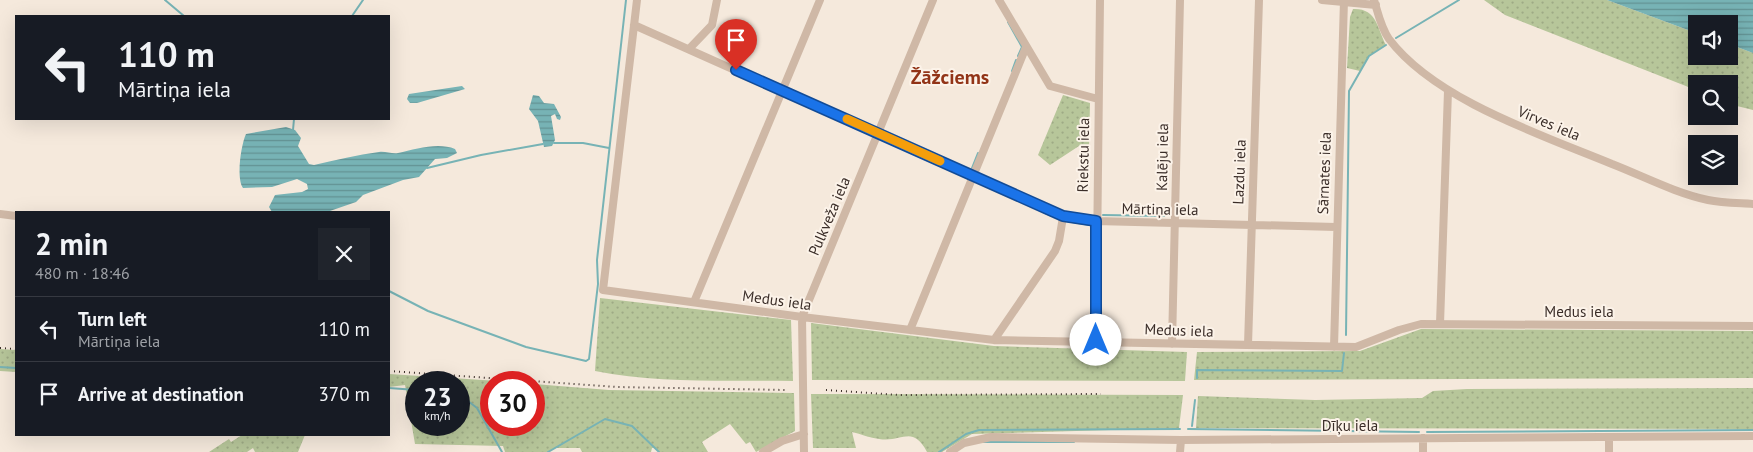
<!DOCTYPE html>
<html lang="en">
<head>
<meta charset="utf-8">
<style>
	:root { --surface:#171b24; --page:#20242c; --text:#f1f3f6; --muted:#9ea1a6; --line:#363941 }
	body { margin:0; font-family:"PT Sans",sans-serif; background:var(--page); color:var(--text); height:100vh; display:flex; flex-direction:column; font-size:19px; white-space:nowrap }
	* { box-sizing:border-box; margin:0 }
	p { font-size:16px; color:var(--muted) }
	.icon { flex:none; width:28px; height:28px; fill:none; stroke:currentColor; stroke-width:2; stroke-linecap:round; stroke-linejoin:round }
	.map { position:relative; flex:1; overflow:hidden }
	.panel { position:absolute; left:15px; top:211px; width:375px; height:225px; display:flex; flex-direction:column; background:var(--surface); border-radius:0px; box-shadow:0 5px 20px #0002 }
	.panel>* { flex:none }
	.hud { position:absolute; left:15px; top:15px; width:375px; height:105px; border-radius:0px; box-shadow:0 5px 20px #0002; background:#171b24; color:var(--text); overflow:hidden }
	.controls { position:absolute; left:1688px; top:15px; display:grid; gap:10px }
	.controls a { display:grid; place-items:center; width:50px; height:50px; border-radius:0px; background:var(--surface); box-shadow:0 5px 20px #0002; font-size:25px }
	.speed { position:absolute; left:405px; top:371px; display:flex; gap:10px; font-size:25px; font-weight:700; text-align:center }
	.speed>* { display:grid; place-content:center; width:65px; height:65px; border-radius:50%; background:var(--surface); box-shadow:0 5px 20px #0002; line-height:1 }
	.speed small { font-size:12px; font-weight:400 }
	.speed .limit { border:8px solid #d22; background:#fff; color:#111 }
	.pin { position:absolute; display:grid; place-items:center; width:42px; height:42px; color:#fff; margin:-51px -21px; border-radius:50% 50% 50% 0; rotate:-45deg; box-shadow:0 0 5px #0007 }
	.pin .icon { rotate:45deg }
	.me { position:absolute; width:55px; margin:-28px; rotate:0deg; stroke-linejoin:round; filter:drop-shadow(0 0 4px #0008) }
	.turn { display:flex; align-items:center; gap:18px; height:105px; padding:0 20px; font-size:22px }
	.turn .icon { width:65px; height:65px; stroke-width:2.5 }
	.turn b { display:block; font-size:35px; line-height:42px }
	.round { display:grid; place-items:center; flex:none; width:52px; height:52px; border-radius:0px; background:var(--page) }
	.summary { display:flex; align-items:center; justify-content:space-between; height:85px; padding:0 20px }
	h1 { font-size:30px; font-weight:700; line-height:38px }
	ul { padding:0; list-style:none }
	li { display:flex; align-items:center; gap:15px; height:65px; padding:0 20px; border-top:1px solid var(--line) }
	li div { flex:1 }
	li b { display:block; font-size:19px }
	li em { font-style:normal }
	.map>svg:first-child { display:block }
</style>
</head>
<body>
<div class="map">
<svg width="1753" height="452" viewBox="0 0 1753 452">
	<defs>
		<pattern id="grass-dots" width="8" height="8" patternUnits="userSpaceOnUse" patternTransform="scale(1.25)"><rect width="8" height="8" fill="#b7c69a"/><path d="M2 2h.1M6 6h.1" fill="none" stroke="#9eaa85" stroke-width="1.8" stroke-linecap="round"/></pattern>
		<pattern id="water-rules" width="6" height="5" patternUnits="userSpaceOnUse" patternTransform="scale(1.25)"><rect width="6" height="5" fill="#77b3b5"/><path d="M0 2.5h6" fill="none" stroke="#639293"/></pattern>
	</defs>
	<rect width="100%" height="100%" fill="#f5e9dc"/>
	<path fill="url(#grass-dots)" fill-rule="evenodd" d="M1484,0H1607L1696,33V56H1729V44L1753,53V110L1729,104V84H1696V90L1505,15Z
		M1353,9C1377,8 1377,28 1386,45L1369,56L1360,71L1347,68L1350,17Z
		M1063,95L1090,103L1089,148L1079,146L1050,165L1038,155Z
		M600,298L791,320L793,381C727,380 659,384 595,371Z
		M811,323L994,346L1187,352L1185,381L812,380Z
		M1421,329L1753,331V378L1194,380L1197,352L1360,351Z
		M0,349L16,350V372L0,371Z
		M389,374L513,382H491V425H534V384L609,390L794,393L795,431L756,452L750,442L746,444L730,424L702,442L708,452H659L656,448H652L651,452H582L580,448H555L548,452H505L503,446L415,444L405,385L389,387ZM416,382H459V425H416Z
		M1753,388V429L1196,428L1198,396L1315,400L1422,398L1433,391L1467,389Z
		M811,394L1183,395L1179,428L972,434L942,452H927C912,424 902,443 879,439C870,438 861,434 852,432L856,448H813Z
		M242,435H305L298,452H255L253,448L247,452H209L229,439L231,442Z"/>
	<path fill="url(#water-rules)" d="M1607,0H1753V53L1729,44V24H1696V33Z
		M462,86L465,89L417,103H410L407,99L409,94Z
		M533,95L539,96L544,103L554,104L561,117L560,120L557,119L555,114L551,116L555,140L552,146L544,147L538,121L529,109Z
		M286,127L295,130L301,138L298,146L309,164L314,165C336,160 357,155 379,152C385,151 392,154 398,153C416,149 438,142 455,149L457,153L447,158L435,159L419,177L403,180L363,195L356,202L327,212H272L269,207L275,195L302,192L308,189L307,184L297,179L272,187L243,188C236,178 241,145 246,134Z"/>
	<g fill="none" stroke-linecap="round" stroke-linejoin="round">
		<path stroke="#77b3b5" stroke-width="2" d="M165,0L184,16
			M352,16L363,0
			M1008,22L1022,47L1018,56
			M1396,38L1459,0
			M1012,71L1016,60
			M293,130L294,119
			M554,143H583L609,148
			M427,168L481,155L543,144
			M972,168L978,153
			M1043,212L1052,216
			M1103,215L1164,216
			M1066,221L1090,225
			M389,291L428,311L526,347L586,361L589,359L598,284L597,260L626,0
			M1346,335L1349,91L1369,56L1386,45
			M0,367L16,368
			M1197,378V370L1342,371L1344,353
			M389,388L416,390
			M459,394L477,408L502,452
			M1192,426L1195,400
			M1188,429L1419,432
			M1427,432L1753,430
			M983,442H1074
			M548,452L605,419L632,426L659,452
			M939,452L966,434L979,430L1180,429"/>
		<path stroke="#cfb8a6" stroke-width="8" d="M637,0L603,290L802,317L994,340L1356,347L1399,330L1421,324L1753,326
			M999,0L1050,86L1098,99
			M1322,0L1376,5
			M1374,0C1378,13 1381,28 1389,39C1435,100 1542,135 1612,164C1643,176 1675,193 1708,200C1722,203 1738,203 1753,204
			M634,25L1063,217L1096,221L1336,227
			M689,49L712,25L717,0
			M0,214L16,216
			M694,302L820,0
			M1440,324L1448,91
			M910,330L1026,47
			M994,340L1055,251L1059,241L1063,217
			M1096,340L1100,0
			M1172,344L1180,0
			M1248,345L1259,0
			M1334,347L1344,0
			M1423,438V452
			M763,452L782,441L804,434
			M804,452L802,317L933,0
			M950,452L964,443L991,437L1181,440L1753,436
			M1180,452L1181,440
			M1609,452V437"/>
		<path stroke="#3a2d28" stroke-width="2" stroke-dasharray="1 4" stroke-linecap="butt" d="M0,348L16,349
			M389,371L617,387L786,390
			M826,390L899,395L1101,394"/>
	</g>
	<g fill="none" stroke-linecap="round" stroke-linejoin="round">
		<g stroke="#114b97" stroke-width="12">
			<path id="route" d="M736,70L1063,216L1096,221V340"/>
		</g>
		<use href="#route" stroke="#1a73e8" stroke-width="9"/>
		<path stroke="#f59e0b" stroke-width="9" d="M847,119L940,161"/>
	</g>
	<g text-anchor="middle" dominant-baseline="central" stroke-width="4" stroke-linejoin="round" paint-order="stroke">
		<g font-size="15" fill="#3a2d28" stroke="#fcf3e9">
			<text transform="translate(1549 123) rotate(23)">Virves iela</text>
			<text transform="translate(1083 155) rotate(-89)">Riekstu iela</text>
			<text transform="translate(1162 157) rotate(-89)">Kalēju iela</text>
			<text transform="translate(1239 172) rotate(-88)">Lazdu iela</text>
			<text transform="translate(1324 173) rotate(-88)">Sārnates iela</text>
			<text transform="translate(1160 209) rotate(1)">Mārtiņa iela</text>
			<text transform="translate(829 216) rotate(-67)">Pulkveža iela</text>
			<text transform="translate(777 300) rotate(8)">Medus iela</text>
			<text x="1579" y="311">Medus iela</text>
			<text transform="translate(1179 330) rotate(2)">Medus iela</text>
			<text x="1350" y="425">Dīķu iela</text>
		</g>
		<g font-size="20" font-weight="bold" fill="#923417" stroke="#fcf3e9">
			<text x="950" y="77">Žāžciems</text>
		</g>
	</g>
</svg>
<div class="controls">
<a><svg class="icon" aria-label="sound" viewBox="0 0 24 24"><path d="M4 9h4l5-4v14l-5-4H4zM17 9q2 3 0 6"/></svg></a>
<a><svg class="icon" aria-label="search" viewBox="0 0 24 24"><circle cx="10" cy="10" r="6"/><path d="M15 15l6 6"/></svg></a>
<a><svg class="icon" aria-label="layers" viewBox="0 0 24 24"><path d="M12 4l9 5-9 5-9-5zM3 14l9 5 9-5"/></svg></a>
</div>
<div class="speed"><div>23<small>km/h</small></div><div class="limit">30</div></div>
<div class="pin" style="left:736px;top:70px;background:#d93025"><svg class="icon" aria-label="arrive" viewBox="0 0 24 24"><path d="M6 21V4h12l-3 4 3 4H6"/></svg></div>
<svg class="me" style="left:1096px;top:340px" viewBox="-20 -20 40 40"><circle r="19" fill="#fff"/><path d="M0-13L10 11 0 6-10 11z" fill="#1a73e8"/></svg>
<div class="hud">
<div class="turn"><svg class="icon" aria-label="left" viewBox="0 0 24 24"><path d="M17 20v-9H6M10 6l-5 5 5 5"/></svg><div><b>110 m</b>Mārtiņa iela</div></div>
</div>
<section class="panel">
<div class="summary"><div><h1>2 min</h1><p>480 m · 18:46</p></div><a class="round"><svg class="icon" aria-label="close" viewBox="0 0 24 24"><path d="M6 6l12 12M18 6L6 18"/></svg></a></div>
<ul>
<li><svg class="icon" aria-label="left" viewBox="0 0 24 24"><path d="M17 20v-9H6M10 6l-5 5 5 5"/></svg><div><b>Turn left</b><p>Mārtiņa iela</p></div><em>110 m</em></li>
<li><svg class="icon" aria-label="arrive" viewBox="0 0 24 24"><path d="M6 21V4h12l-3 4 3 4H6"/></svg><div><b>Arrive at destination</b></div><em>370 m</em></li>
</ul>
</section>
</div>
</body>
</html>
